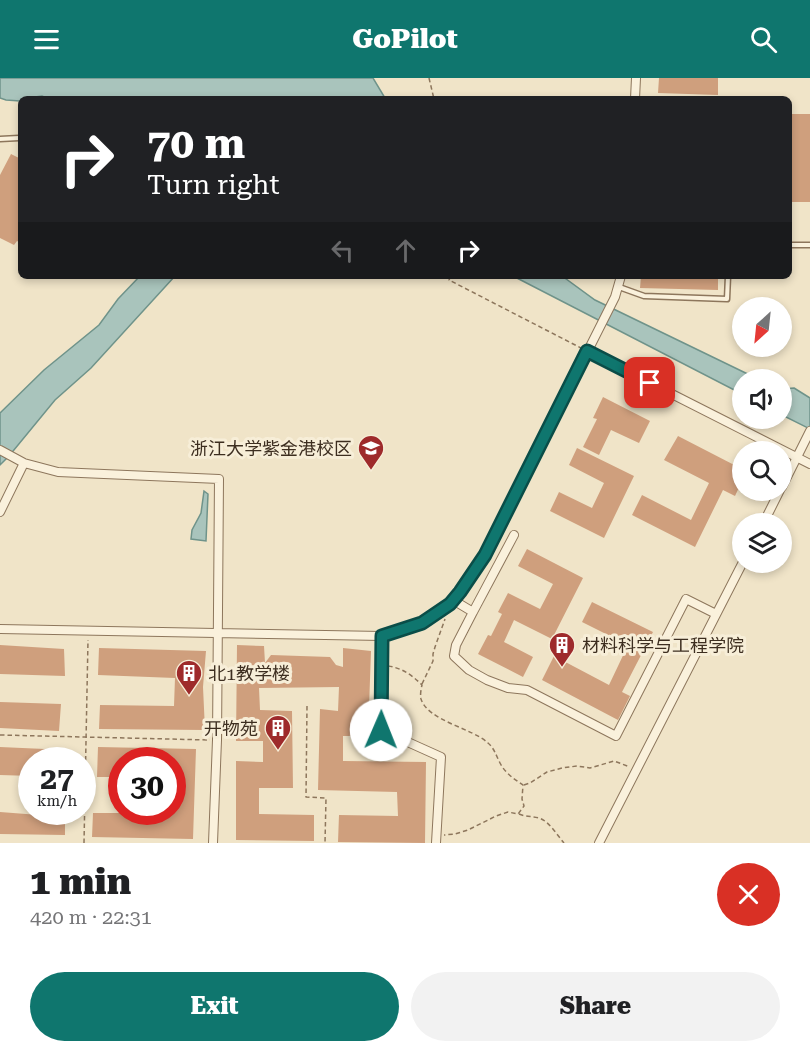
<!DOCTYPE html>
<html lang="en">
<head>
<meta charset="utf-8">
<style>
	:root { --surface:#fff; --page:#f2f2f2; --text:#202124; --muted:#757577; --accent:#0f766e }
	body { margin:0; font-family:"Roboto Serif","Noto Sans SC",serif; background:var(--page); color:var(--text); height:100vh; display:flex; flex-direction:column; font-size:22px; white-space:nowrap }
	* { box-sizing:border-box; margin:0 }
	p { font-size:20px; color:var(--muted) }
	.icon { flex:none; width:33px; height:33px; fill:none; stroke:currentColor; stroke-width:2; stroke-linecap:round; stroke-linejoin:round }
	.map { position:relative; height:765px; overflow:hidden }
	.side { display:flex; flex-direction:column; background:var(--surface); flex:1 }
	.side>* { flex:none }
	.top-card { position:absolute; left:18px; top:18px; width:774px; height:183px; border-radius:9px; box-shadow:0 3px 9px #0003; background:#202124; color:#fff; overflow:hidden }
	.needle { width:39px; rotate:207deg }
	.controls { position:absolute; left:732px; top:219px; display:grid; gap:12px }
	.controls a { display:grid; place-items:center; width:60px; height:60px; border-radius:50%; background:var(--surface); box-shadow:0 3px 9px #0003; font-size:30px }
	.speed { position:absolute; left:18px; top:669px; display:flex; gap:12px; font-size:30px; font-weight:700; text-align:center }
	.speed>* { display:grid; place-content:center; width:78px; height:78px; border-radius:50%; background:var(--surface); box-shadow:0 3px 9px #0003; line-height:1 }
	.speed small { font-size:15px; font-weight:400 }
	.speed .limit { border:9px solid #d22; background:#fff; color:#111 }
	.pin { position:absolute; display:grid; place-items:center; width:51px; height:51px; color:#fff; margin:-26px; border-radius:12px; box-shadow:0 3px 9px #0006 }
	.me { position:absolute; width:66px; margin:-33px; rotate:1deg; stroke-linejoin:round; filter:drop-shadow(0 0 4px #0008) }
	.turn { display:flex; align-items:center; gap:21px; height:126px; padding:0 30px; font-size:27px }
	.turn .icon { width:78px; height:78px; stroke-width:2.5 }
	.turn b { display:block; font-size:42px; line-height:51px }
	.lanes { display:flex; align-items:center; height:57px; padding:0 30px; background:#0003; justify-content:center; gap:30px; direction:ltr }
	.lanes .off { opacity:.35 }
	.round { display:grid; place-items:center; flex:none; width:63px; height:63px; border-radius:32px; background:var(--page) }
	.summary { display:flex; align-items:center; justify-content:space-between; height:102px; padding:0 30px }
	h1 { font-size:36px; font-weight:800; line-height:45px }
	.button { display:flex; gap:12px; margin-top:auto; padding:12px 30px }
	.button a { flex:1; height:69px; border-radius:36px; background:var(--accent); color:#fff; font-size:24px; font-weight:800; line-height:69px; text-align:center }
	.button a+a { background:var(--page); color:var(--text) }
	header { display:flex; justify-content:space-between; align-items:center; height:78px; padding:0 30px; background:var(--accent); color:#fff; font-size:27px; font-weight:800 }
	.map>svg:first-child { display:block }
</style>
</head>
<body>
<header><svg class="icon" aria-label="menu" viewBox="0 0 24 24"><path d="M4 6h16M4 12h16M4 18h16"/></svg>GoPilot<svg class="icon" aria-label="search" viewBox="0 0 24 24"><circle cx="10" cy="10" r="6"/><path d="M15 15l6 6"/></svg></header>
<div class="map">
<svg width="810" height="765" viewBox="0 0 810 765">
	<rect width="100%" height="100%" fill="#f0e4c8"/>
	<path fill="#a9c4bc" stroke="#6f938a" stroke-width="1.5" d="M0,0H373L385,20L49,21L42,18L21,21L20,23L6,22L0,20Z
		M140,198H175L91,290L55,322L9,378L0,387V335L44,292L99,247L118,221Z
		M513,198H562L595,222L758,301L742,302V316Z
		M794,310L810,320V351L782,337V311Z
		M204,413L208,416L206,463L191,461L192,452L201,435Z"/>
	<path fill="#cf9f7d" d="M659,0H718V17L658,15Z
		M789,36H810V124H789Z
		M11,76L21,81V165L17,163L14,167L0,160V97Z
		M641,198H718V212L640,210Z
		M603,319L650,343L639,365L611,352L599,377L583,369L597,341L593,340Z
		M678,358L742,391V403L735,418L723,412L695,469L632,437L642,417L691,442L709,405L664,382Z
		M577,370L634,398L604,460L550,433L559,414L592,430L604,405L569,387Z
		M527,471L583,500L552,561L514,542L504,564L533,579L523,599L478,576L488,557L491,558L502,536L498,534L508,515L540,531L553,506L518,488Z
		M592,524L653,554L622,614L630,618L618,642L542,602L554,578L609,607L628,567L582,544Z
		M0,567L64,571L65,598L0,596Z
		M237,567L264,568L265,585L271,577L330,579L336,587L343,589V570L371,573L368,658H343V683L426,684L425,765L338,764L339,737L398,738L397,714L318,712L320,631L338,633L339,609L259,610L260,632L292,633L293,710H259V736L314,737V763L236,762V683L263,684V663H236Z
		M99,570L206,573L203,609L205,652L99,651L100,627L174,628L175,600L98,597Z
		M0,624L61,626L59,653L0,650Z
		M0,669L67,672V682H32V698L0,697Z
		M98,669L196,671L193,761L92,759L93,735H166V734H172V682H122V699H97Z
		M0,734L65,739V757L0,756Z"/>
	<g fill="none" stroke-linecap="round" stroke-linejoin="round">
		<g stroke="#8d765c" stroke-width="7">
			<path id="service" d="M0,61L19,60
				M789,167H810
				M619,209L644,218L727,221L728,198"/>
		</g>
		<g stroke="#8d765c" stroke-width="10">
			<path id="minor" d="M635,21L636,0
				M587,273L810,386
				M0,372L24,385L58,394L219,401L217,662L213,765
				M782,409L810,353
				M0,434L24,385
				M763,446L780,412
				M453,522L473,534L456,567L454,578L469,592L487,602L508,610L527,612L616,658L686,521L716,536
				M473,534L514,457
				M0,551L382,558C395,554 410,551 422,545C452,530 468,504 485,477L615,219L621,198
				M382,558L381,652L441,679L436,765
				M599,765L743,484"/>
		</g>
		<path stroke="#8d765c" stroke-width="1.5" stroke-dasharray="4.5 3" stroke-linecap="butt" d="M429,0L434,21
			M451,198L449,202L581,270
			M388,588C402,590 412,597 422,607C421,611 420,617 421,621C428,643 472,650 488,665C494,670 496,677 500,685C505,695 514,701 523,707L522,721L524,728L518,736L508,734L496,738L468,752L455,756L444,757
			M422,606L433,583V576L435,569L445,541
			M307,628L306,719L326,720L325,765
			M0,657L210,662
			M524,707L530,705L547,694L562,690L577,688L590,690L614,683L630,689
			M519,736C526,739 532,738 539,740C549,743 557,757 564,765
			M84,765L88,562"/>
		<use href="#service" stroke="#faf1dc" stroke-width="4"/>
		<use href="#minor" stroke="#faf1dc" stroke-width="8"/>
	</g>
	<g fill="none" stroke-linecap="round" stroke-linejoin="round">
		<g stroke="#0a4d48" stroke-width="15">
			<path id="route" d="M381,652L382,558L422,545L450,526L460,514L485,477L587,273L650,305"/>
		</g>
		<use href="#route" stroke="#0f766e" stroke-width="10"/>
	</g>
	<defs>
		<g id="university-pin" transform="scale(1.35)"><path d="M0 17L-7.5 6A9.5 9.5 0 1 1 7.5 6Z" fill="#9e2a2b" stroke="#f7eed8"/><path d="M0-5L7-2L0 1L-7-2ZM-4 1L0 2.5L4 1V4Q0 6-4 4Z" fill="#fff"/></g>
		<g id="building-pin" transform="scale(1.35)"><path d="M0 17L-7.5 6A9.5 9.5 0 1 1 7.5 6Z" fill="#9e2a2b" stroke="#f7eed8"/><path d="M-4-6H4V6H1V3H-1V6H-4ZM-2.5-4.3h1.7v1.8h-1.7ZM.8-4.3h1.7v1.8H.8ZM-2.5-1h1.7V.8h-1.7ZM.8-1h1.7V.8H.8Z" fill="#fff"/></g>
	</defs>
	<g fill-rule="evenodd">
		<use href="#university-pin" x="371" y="370"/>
		<use href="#building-pin" x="562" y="567"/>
		<use href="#building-pin" x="189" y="595"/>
		<use href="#building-pin" x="278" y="650"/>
	</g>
	<g text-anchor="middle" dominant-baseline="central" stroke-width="6" stroke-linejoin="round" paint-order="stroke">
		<g font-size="18" fill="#3d2e20" stroke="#f7eed8" text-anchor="end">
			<text x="352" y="370">浙江大学紫金港校区</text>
			<text x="582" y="567" text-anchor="start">材料科学与工程学院</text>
			<text x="208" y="595" text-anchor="start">北1教学楼</text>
			<text x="258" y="650">开物苑</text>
		</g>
	</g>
</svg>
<div class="controls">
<a><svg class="needle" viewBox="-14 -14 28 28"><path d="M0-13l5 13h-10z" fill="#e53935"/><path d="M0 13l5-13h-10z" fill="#757577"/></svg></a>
<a><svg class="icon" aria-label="sound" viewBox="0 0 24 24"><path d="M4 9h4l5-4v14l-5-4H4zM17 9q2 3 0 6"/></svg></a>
<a><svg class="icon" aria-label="search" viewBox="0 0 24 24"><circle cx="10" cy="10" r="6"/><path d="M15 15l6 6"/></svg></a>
<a><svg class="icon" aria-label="layers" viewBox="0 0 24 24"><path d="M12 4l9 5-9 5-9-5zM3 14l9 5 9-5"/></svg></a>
</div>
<div class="speed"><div>27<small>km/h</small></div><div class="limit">30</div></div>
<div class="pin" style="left:650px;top:305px;background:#d93025"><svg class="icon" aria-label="arrive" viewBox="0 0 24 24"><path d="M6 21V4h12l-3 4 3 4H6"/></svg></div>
<svg class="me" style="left:381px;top:652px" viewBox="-20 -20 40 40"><circle r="19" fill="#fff"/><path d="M0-13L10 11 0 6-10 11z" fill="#0f766e"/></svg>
<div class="top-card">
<div class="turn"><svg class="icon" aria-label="right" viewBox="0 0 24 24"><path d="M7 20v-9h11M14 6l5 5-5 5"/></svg><div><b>70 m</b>Turn right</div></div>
<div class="lanes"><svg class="icon off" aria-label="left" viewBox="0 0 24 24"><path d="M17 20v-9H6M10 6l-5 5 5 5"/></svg><svg class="icon off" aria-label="ahead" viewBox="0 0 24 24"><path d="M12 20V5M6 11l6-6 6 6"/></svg><svg class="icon" aria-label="right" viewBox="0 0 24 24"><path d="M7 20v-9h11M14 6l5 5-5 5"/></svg></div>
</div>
</div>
<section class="side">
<div class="summary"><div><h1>1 min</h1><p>420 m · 22:31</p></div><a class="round" style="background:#d93025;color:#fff"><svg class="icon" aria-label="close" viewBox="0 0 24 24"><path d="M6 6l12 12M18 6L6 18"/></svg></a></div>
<div class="button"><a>Exit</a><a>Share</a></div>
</section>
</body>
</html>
